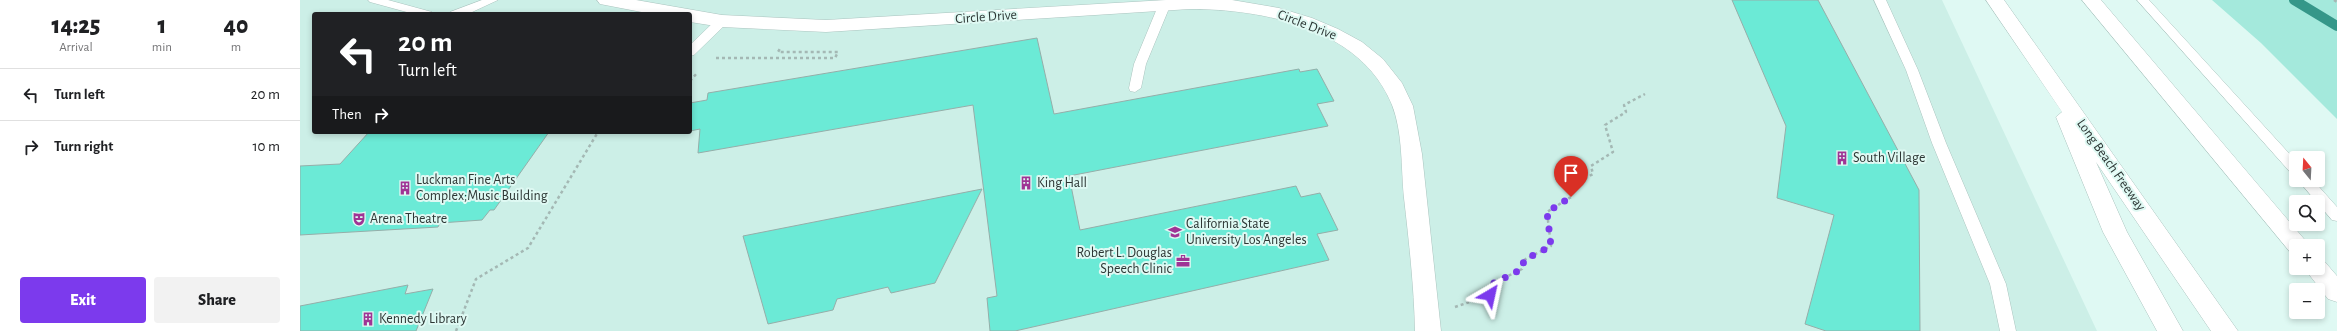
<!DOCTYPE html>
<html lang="en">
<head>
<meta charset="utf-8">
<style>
	:root { --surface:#fff; --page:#f2f2f2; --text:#202124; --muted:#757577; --line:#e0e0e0; --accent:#7c3aed }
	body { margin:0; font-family:"Alegreya Sans",sans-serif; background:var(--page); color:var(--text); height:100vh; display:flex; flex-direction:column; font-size:15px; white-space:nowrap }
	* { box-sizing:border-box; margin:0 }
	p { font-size:13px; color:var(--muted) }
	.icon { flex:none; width:22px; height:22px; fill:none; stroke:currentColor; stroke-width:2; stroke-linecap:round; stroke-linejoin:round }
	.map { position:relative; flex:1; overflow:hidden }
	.side { display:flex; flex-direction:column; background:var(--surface); width:300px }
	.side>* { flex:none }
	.top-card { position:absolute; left:12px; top:12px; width:380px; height:122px; border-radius:4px; box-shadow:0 2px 6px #0003; background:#202124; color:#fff; overflow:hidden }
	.needle { width:26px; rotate:342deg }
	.buttons { position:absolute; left:1989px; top:151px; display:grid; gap:8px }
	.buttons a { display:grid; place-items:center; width:36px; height:36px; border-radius:4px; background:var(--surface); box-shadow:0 2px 6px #0003; font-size:20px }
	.pin { position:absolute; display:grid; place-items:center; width:34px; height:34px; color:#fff; margin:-41px -17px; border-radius:50% 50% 50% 0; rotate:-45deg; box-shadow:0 0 4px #0007 }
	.pin .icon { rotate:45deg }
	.me { position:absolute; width:44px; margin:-22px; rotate:36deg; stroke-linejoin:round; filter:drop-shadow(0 0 3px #0008) }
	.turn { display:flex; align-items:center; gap:14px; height:84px; padding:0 20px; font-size:18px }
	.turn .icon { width:52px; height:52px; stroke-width:2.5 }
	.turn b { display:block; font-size:28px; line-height:34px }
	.then { display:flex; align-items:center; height:38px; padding:0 20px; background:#0003; gap:8px; font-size:15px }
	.eta { display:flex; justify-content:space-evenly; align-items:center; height:68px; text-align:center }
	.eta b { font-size:24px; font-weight:800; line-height:28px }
	.action { display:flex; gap:8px; margin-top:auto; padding:8px 20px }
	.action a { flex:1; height:46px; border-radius:4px; background:var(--accent); color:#fff; font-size:16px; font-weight:800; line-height:46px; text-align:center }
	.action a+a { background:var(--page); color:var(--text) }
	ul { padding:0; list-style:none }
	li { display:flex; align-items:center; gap:12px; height:52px; padding:0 20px; border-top:1px solid var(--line) }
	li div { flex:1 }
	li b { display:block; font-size:15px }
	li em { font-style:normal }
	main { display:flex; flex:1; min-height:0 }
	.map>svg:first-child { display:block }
</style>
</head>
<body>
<main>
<section class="side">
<div class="eta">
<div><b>14:25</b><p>Arrival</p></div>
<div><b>1</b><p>min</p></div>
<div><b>40</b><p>m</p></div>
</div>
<ul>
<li><svg class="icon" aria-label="left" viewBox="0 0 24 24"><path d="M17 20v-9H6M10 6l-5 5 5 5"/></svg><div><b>Turn left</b></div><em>20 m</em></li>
<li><svg class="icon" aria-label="right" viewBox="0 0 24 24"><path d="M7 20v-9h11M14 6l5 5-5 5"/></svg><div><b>Turn right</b></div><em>10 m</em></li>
</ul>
<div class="action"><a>Exit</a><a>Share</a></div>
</section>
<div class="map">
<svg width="2037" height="331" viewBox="0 0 2037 331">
	<rect width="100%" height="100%" fill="#dff9f3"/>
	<path fill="#ccefe7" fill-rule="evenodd" d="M0,0H1642L1797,331H0ZM14,14H390V132H14Z"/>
	<path fill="#a4e9dc" d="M1912,0H2037V119L1961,43Z"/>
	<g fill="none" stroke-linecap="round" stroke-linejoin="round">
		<path stroke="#359789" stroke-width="10" d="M1994,0L2037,26"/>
	</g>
	<path fill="#6bead6" stroke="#95aea9" d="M1432,0H1518L1619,190L1620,331H1526L1505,324L1534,215L1477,198L1486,126Z
		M737,38L754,114L999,69L1000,72L1017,69L1034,101L1017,104L1028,126L769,176L780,230L996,186L1001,197L1020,193L1038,230L1017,234L1029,260L715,331H690L687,298L697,296L673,105L398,153L400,129L390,131V103L407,100L408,93Z
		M69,132H249L194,210H190L182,220L140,223L138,227L0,235V166L40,164Z
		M682,189L635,283L591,293L588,287L537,299L533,310L468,324L443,236Z
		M108,285L105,294L133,289L116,331H0V306Z"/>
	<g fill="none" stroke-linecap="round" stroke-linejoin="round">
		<g stroke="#abc4bf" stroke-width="1">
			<path id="lane" d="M68,0H88L132,12L134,14H114L70,2Z
				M182,0H198L170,13L148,14L150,12Z
				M1574,0H1586L1618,70L1646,143L1706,284L1716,331H1700L1690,284L1632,143L1606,70Z
				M1837,0H1849L1996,161V175L1991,173Z
				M864,3L870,6L846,64L841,88L835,92L830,91L829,88L834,64L858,6Z
				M422,17L428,21L426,24L394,55L390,56V45L418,18Z
				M1998,180H2013L2037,207V221L2032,220Z"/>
		</g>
		<g stroke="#abc4bf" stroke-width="1">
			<path id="street" d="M297,0H336L422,15L526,20L866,0H932L979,8L1012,18L1038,29L1062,42L1083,59L1102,83L1113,106L1122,154L1141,331H1115C1114,286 1109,242 1104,198C1101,168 1103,133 1092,105C1061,28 963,9 890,9L526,32L422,27L390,22V14H352L300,4Z"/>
		</g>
		<g stroke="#abc4bf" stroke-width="1">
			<path id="highway" d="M1686,0H1704L1938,331H1911L1796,162L1827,232L1883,331H1857L1803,232L1756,117L1762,112Z
				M1782,0H1801L2010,246H1996V254L1990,252Z
				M2018,260L2025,262L2037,276V302L2028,299L2004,268H2018Z"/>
		</g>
		<path stroke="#a4b8b4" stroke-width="2.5" stroke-dasharray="3 3" stroke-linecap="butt" d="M2034,0L2037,2
			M416,58H535L538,52H478L481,47
			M390,81L398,72
			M1155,307L1190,295L1194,283L1222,269L1224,260L1251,246L1247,212L1271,197L1270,187L1293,174L1291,166L1313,152L1305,125L1326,112L1324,105L1345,94
			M156,331L176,279L228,248L298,132"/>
		<use href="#lane" fill="#fff" fill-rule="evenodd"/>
		<use href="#street" fill="#fff" fill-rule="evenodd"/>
		<use href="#highway" fill="#fff" fill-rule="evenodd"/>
	</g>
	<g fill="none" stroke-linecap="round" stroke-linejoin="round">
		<path stroke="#7c3aed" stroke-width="7" stroke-dasharray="0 12.6" d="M1190,295L1194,283L1222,269L1224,260L1251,246L1247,212L1271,197"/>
	</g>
	<defs>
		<g id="building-bare" transform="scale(1.08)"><path d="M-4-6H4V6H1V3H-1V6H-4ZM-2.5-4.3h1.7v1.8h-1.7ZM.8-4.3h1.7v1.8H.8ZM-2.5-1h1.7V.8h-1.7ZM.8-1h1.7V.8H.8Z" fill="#9f3495" stroke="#dff9f3" stroke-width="2.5" paint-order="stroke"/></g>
		<g id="theatre-bare" transform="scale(1.08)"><path d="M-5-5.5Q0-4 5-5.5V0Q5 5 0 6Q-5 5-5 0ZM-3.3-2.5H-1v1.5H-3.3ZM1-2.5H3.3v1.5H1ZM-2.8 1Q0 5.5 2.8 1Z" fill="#9f3495" stroke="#dff9f3" stroke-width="2.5" paint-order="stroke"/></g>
		<g id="university-bare" transform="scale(1.08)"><path d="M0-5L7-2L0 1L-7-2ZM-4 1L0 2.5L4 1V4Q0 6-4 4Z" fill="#9f3495" stroke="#dff9f3" stroke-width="2.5" paint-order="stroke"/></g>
		<g id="office-bare" transform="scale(1.08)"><path d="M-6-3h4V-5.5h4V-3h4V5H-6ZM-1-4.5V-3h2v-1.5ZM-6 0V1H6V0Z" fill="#9f3495" stroke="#dff9f3" stroke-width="2.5" paint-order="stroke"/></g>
	</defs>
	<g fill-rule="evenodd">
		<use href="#building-bare" x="1542" y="158"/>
		<use href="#building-bare" x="726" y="183"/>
		<use href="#building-bare" x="105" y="188"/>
		<use href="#theatre-bare" x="59" y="219"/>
		<use href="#university-bare" x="875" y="232"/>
		<use href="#office-bare" x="883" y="261"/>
		<use href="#building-bare" x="68" y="319"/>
	</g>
	<g text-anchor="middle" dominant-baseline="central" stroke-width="4" stroke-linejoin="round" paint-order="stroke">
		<g font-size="14" fill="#2c3634" stroke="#dff9f3">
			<text transform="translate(686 17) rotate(-4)">Circle Drive</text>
			<text transform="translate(1007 25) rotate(21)">Circle Drive</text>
			<text transform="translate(1811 165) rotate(55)">Long Beach Freeway</text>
		</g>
		<g font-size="14" fill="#2c3634" stroke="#dff9f3" text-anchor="start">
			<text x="1553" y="158">South Village</text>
			<text x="116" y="180">Luckman Fine Arts<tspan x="116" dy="16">Complex;Music Building</tspan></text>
			<text x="737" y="183">King Hall</text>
			<text x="70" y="219">Arena Theatre</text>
			<text x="886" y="224">California State<tspan x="886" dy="16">University Los Angeles</tspan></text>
			<text x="872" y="253" text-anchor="end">Robert L. Douglas<tspan x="872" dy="16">Speech Clinic</tspan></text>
			<text x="79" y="319">Kennedy Library</text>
		</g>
	</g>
</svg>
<div class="buttons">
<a><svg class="needle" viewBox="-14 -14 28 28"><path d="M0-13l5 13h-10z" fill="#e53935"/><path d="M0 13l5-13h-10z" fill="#757577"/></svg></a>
<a><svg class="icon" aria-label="search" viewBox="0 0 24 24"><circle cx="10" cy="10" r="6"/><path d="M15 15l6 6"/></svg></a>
<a>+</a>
<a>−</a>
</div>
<div class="pin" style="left:1271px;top:197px;background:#d93025"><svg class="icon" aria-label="arrive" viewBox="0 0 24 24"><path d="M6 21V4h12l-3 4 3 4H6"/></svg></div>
<svg class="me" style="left:1190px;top:295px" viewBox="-20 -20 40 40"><path d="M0-17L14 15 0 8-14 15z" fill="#7c3aed" stroke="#fff" stroke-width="4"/></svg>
<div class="top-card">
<div class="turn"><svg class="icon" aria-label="left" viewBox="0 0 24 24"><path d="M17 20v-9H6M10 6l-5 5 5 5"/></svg><div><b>20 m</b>Turn left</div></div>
<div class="then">Then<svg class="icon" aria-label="right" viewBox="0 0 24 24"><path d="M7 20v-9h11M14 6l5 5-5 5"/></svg></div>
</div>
</div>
</main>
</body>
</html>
